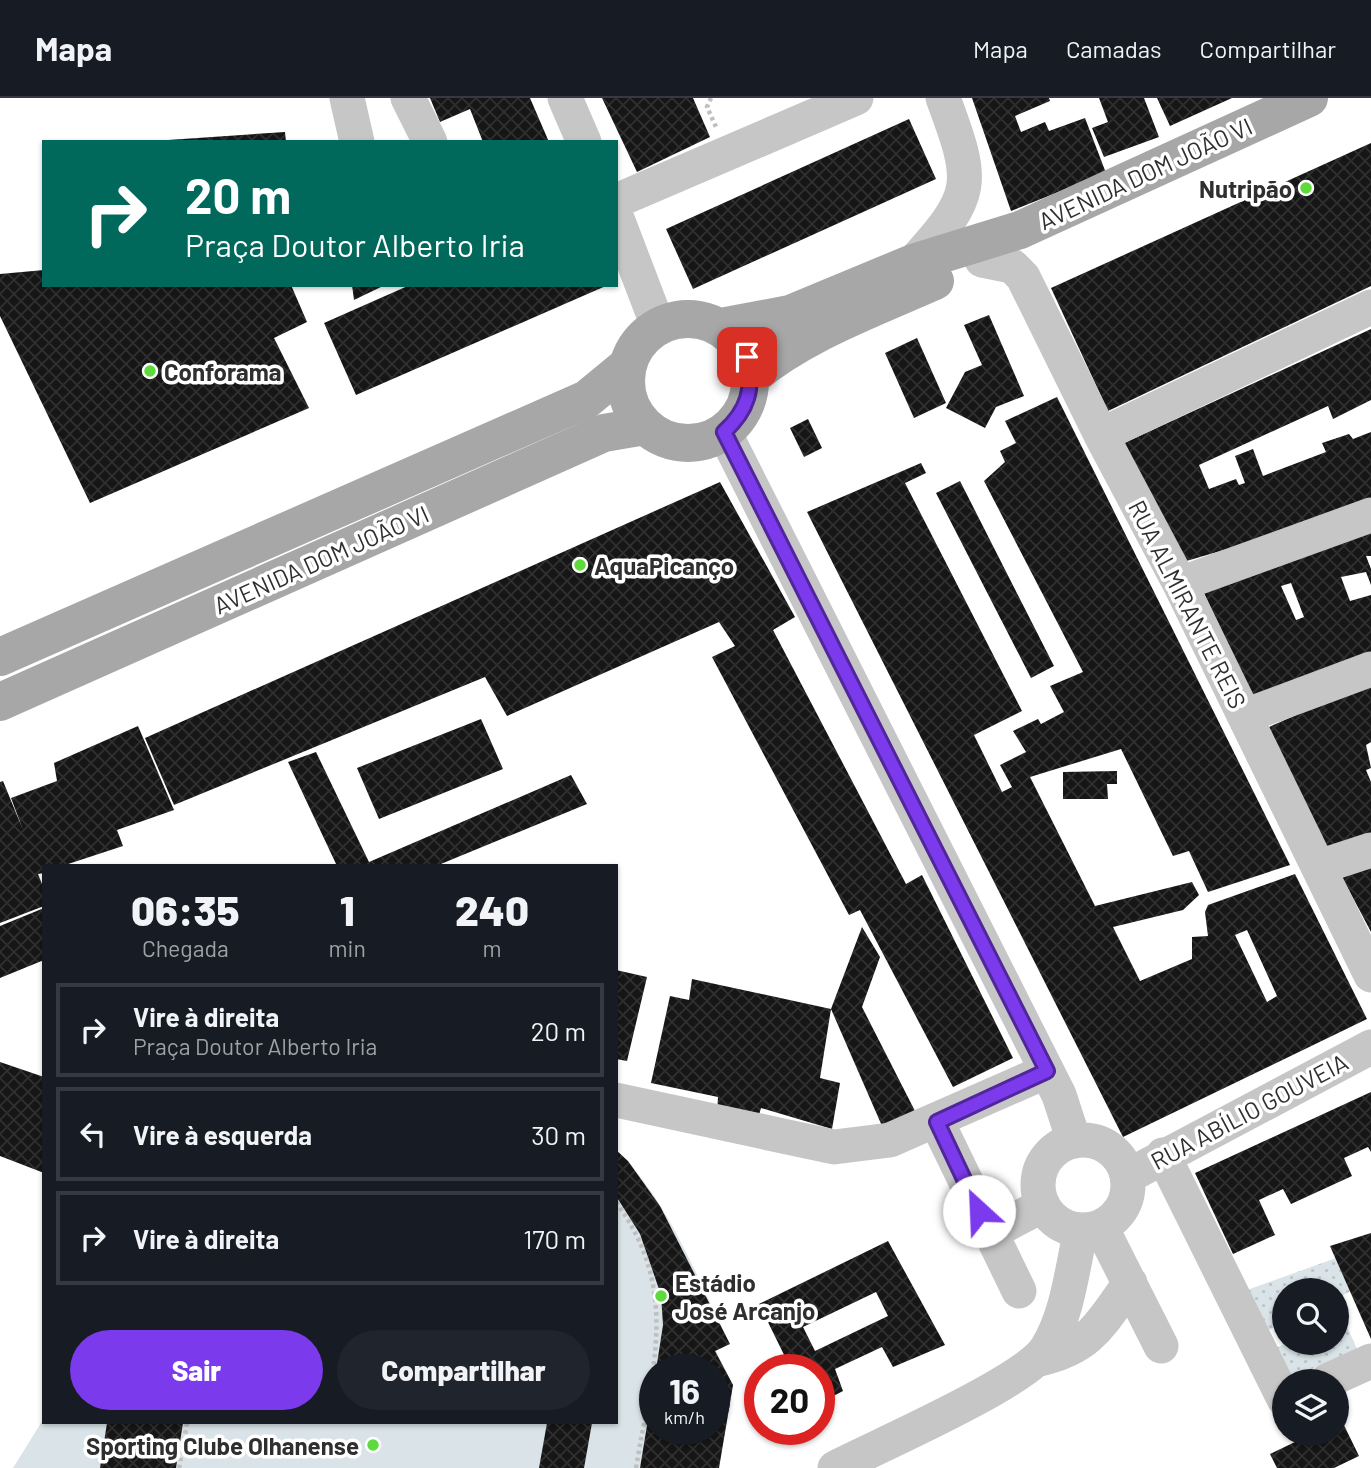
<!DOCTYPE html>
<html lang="pt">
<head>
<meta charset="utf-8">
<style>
	:root { --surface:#171b24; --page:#20242c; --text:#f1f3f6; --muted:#9ea1a6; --line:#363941; --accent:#7c3aed }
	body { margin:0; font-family:Barlow,sans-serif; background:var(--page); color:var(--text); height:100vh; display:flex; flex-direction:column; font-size:26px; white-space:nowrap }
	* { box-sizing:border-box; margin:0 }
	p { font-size:23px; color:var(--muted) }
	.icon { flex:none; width:38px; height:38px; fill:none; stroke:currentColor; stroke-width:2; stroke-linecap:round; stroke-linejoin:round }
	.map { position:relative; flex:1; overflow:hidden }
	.panel { position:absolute; left:42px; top:766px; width:576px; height:560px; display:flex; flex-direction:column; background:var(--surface); border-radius:0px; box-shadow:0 2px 5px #0004 }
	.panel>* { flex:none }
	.hud { position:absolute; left:42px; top:42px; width:576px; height:147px; border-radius:0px; box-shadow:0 2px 5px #0004; background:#00695c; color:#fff; overflow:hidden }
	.buttons { position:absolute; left:1272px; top:1180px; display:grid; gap:14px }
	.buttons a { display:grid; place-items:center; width:77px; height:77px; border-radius:50%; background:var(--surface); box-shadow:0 2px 5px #0004; font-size:35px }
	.speed { position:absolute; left:639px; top:1256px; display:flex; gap:14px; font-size:35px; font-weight:700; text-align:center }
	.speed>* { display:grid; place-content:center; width:91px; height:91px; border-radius:50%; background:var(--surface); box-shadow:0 2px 5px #0004; line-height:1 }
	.speed small { font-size:18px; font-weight:400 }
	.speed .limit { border:10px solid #d22; background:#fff; color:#111 }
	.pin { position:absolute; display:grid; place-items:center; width:60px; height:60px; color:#fff; margin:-30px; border-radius:14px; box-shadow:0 4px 10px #0006 }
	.me { position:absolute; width:77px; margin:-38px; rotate:335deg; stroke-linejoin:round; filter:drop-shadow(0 0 5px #0008) }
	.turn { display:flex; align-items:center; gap:24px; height:147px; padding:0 28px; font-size:32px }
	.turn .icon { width:91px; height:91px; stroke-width:2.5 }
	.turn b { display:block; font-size:49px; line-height:60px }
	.eta { display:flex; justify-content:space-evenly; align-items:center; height:119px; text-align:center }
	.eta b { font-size:42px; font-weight:800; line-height:49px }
	.action { display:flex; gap:14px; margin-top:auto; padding:14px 28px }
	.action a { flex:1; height:80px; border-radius:42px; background:var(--accent); color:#fff; font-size:28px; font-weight:800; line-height:80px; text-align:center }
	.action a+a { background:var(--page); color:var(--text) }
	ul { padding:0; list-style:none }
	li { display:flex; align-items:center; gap:21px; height:94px; margin:0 14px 10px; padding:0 14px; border:4px solid var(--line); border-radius:0px }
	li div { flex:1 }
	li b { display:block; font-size:26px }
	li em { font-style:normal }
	header { display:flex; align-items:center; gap:42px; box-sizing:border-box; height:98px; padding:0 35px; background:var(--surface); border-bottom:2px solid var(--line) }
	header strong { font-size:33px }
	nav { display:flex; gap:38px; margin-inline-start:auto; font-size:24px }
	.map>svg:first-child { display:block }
</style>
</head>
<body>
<header>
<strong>Mapa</strong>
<nav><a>Mapa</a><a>Camadas</a><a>Compartilhar</a></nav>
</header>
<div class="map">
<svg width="1371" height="1370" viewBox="0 0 1371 1370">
	<defs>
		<pattern id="grass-dots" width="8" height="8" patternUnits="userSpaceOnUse" patternTransform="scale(1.75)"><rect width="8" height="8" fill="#dae4e8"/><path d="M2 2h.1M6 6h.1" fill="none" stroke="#bbc4c7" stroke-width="1.8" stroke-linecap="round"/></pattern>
		<pattern id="building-cross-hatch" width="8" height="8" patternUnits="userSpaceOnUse" patternTransform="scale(1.75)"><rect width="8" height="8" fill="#161616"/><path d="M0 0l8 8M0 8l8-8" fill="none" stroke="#303030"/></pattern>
	</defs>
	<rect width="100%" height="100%" fill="#fff"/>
	<path fill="url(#grass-dots)" d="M1336,1160L1351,1193L1337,1200V1192H1284V1225L1267,1233L1247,1192Z
		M1337,1223L1346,1226L1357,1251L1292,1280L1276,1250L1289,1244H1337Z"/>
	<path fill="#dae4e8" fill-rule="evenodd" d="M616,1052C667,1099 699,1184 730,1246L716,1253L733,1287L719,1370H13L44,1320V1325H616ZM654,1272H714V1332H654Z"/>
	<path fill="url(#building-cross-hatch)" fill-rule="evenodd" d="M430,0H530L549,44H483L470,11L440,24Z
		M602,0H693L710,39L637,74Z
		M972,0H1049L1050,3L1015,18L1021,34L1045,24L1049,33L1085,20L1106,75L1011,113Z
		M1099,0H1144L1159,39L1104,59L1092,30L1108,24Z
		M1157,0H1232L1170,28Z
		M909,21L936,81L693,191L666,131Z
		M285,34L286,44H168V42Z
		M1371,45V188L1108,313L1051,190Z
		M44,172V187H291L307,224L274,240L309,310L90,405L0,218V176Z
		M352,187H385L354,202Z
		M410,187H608L356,297L324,225Z
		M989,217L1024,298L996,309L985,330L946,310L965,274L982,267L964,227Z
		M1371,231V302L1333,321L1328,308L1199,367L1209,391L1236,381L1239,387L1245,385L1235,358L1253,351L1263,378L1326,354L1322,345L1349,336L1353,341L1371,334V401L1258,442L1183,464L1122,346Z
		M917,240L946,305L914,320L885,255Z
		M1057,299L1290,767L1208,794L1189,753L1173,758L1121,651L1030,679L1095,808L1192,784L1199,797L1183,812L1113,829L1140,883L1192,861V839L1208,838L1205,814L1208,807L1295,776L1367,921L1123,1039L807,414L921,365L926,375L905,385L1022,613L974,637L1002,694L1012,689L1000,667L1026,654L1013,633L1038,621L1041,626L1064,614L1050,588L1083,574L984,383L1005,364L1000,353L1016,345L1005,323ZM1247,832L1277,898L1267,904L1235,837Z
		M808,321L822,350L804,359L790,330Z
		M960,383L1054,568L1031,580L936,395Z
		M720,384L795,519L773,532L906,786L922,777L1013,960L953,989L860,812L849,817L712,559L735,548L719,524L507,618L485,579L174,707L145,640Z
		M1371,429V458H1366L1371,471V487L1366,474L1341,479L1350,503L1371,497V558L1255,603L1202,491ZM1291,485L1304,519L1296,522L1281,488Z
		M1371,584V644L1366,647L1371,670L1366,672L1371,684V739L1327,756L1269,629Z
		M481,621L503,671L379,721L357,670Z
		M138,628L174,712L117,732L123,748L62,768H44V775L38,776L44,791V808L0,825V684L3,683L23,732L11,700L57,683L54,665Z
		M316,654L369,764L571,677L587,706L436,768H337L288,664Z
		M1117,673V686H1107L1108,701H1063V674Z
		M1371,769V834L1342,779Z
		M44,810V862L0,880V828Z
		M862,829L880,859L862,909L915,1013L882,1028L831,911Z
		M616,872L647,879L627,963L616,961Z
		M692,881L831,911L820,980L840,985L832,1031L761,1010L757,1024L717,1016L718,999L651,985L670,898L689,902Z
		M0,964L44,979V1075L0,1058Z
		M1371,994V1054L1368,1049L1344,1060L1352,1078L1291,1106L1283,1091L1259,1102L1275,1137L1233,1156L1195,1075Z
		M616,1052L628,1063L660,1108L730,1246L715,1253L733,1287L719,1370H640L653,1291L654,1332H714V1272H656L663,1227L661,1197L640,1136L616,1098Z
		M1371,1135V1241L1330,1148Z
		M888,1143L945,1247L893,1269L882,1249L835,1271L843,1293L820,1305L819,1272H802L799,1266L790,1269L759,1206ZM876,1194L888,1218L815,1253L803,1229Z
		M1341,1321L1359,1358L1334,1370H1277L1270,1356L1297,1343L1293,1335H1337V1323Z
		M107,1325H183L176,1370H100Z
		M547,1325H592L584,1370H539Z"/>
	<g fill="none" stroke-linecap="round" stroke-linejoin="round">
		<path stroke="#bfbfbf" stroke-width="4.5" stroke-dasharray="3.5 3.5" stroke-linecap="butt" d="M711,0L707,9L716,29
			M616,1104C681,1193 652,1271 636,1370
			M179,1370L187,1325"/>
		<path stroke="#c6c6c6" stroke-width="35" d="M347,0L357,44
			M408,0L430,44
			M565,0L584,44
			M616,103L856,0
			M616,118L658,228
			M982,162L1012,168L1023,179L1101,337L1180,486L1371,877
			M913,165C976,96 975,86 943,0
			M724,334L1059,997L1074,1043
			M1101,337L1371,209
			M1180,486L1371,417
			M1245,618L1371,571
			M1319,769L1371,752
			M616,1002L834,1049L890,1042L1047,973
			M937,1024L1019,1193
			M1038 1087a45 45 0 1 1 90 0a45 45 0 1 1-90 0Z
			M1163,1057L1284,1301
			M1128,1078L1371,949
			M1101,1129L1161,1248
			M990,1135L1043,1107
			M1040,1261C1092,1249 1101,1225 1130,1185
			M1327,1283L1371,1263
			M835,1370C878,1348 1026,1284 1047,1250C1068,1216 1072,1171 1081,1132"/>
		<path stroke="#a7a7a7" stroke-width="38" d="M626 283a62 62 0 1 1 124 0a62 62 0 1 1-124 0Z
			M721,229L790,216L913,165L1020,132L1309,0
			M751,279C804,235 872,211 935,183
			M0,559L587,301L627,268
			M0,604L604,335L645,328"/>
	</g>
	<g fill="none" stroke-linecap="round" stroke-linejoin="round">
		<g stroke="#51269a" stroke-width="18">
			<path id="route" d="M747,259C754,291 748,312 724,334L1047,973L937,1024L979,1113"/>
		</g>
		<use href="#route" stroke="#7c3aed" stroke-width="12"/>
	</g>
	<g fill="#5fda3c" stroke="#fff" stroke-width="2.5">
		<circle cx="1306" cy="90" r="7"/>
		<circle cx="150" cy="273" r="7"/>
		<circle cx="580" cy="467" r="7"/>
		<circle cx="661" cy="1198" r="7"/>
		<circle cx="373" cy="1347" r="7"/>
	</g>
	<g text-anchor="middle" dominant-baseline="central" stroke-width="7" stroke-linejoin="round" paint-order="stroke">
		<g font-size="24" fill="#2f2f2f" stroke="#fff">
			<text transform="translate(1145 75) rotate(-25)">AVENIDA DOM JOÃO VI</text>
			<text transform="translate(321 461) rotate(-24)">AVENIDA DOM JOÃO VI</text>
			<text transform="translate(1188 506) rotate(63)">RUA ALMIRANTE REIS</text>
			<text transform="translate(1249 1013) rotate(-28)">RUA ABÍLIO GOUVEIA</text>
		</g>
		<g font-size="24" font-weight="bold" fill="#2f2f2f" stroke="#fff" text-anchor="start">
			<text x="1292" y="90" text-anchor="end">Nutripão</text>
			<text x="164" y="273">Conforama</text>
			<text x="594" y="467">AquaPicanço</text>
			<text x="675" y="1184">Estádio<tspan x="675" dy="28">José Arcanjo</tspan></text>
			<text x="359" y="1347" text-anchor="end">Sporting Clube Olhanense</text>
		</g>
	</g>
</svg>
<div class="buttons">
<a><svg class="icon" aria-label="search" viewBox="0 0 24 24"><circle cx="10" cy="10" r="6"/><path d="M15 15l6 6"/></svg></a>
<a><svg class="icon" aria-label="layers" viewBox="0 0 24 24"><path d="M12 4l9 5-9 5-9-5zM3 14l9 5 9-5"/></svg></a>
</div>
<div class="speed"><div>16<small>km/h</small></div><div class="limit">20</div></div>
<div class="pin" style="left:747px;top:259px;background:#d93025"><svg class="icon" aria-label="arrive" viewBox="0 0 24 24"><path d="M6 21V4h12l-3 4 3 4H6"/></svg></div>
<svg class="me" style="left:979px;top:1113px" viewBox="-20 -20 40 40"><circle r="19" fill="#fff"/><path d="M0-13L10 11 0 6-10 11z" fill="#7c3aed"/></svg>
<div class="hud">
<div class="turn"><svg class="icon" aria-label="right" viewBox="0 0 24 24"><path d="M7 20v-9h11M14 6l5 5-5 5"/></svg><div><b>20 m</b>Praça Doutor Alberto Iria</div></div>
</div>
<section class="panel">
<div class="eta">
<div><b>06:35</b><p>Chegada</p></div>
<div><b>1</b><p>min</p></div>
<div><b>240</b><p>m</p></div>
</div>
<ul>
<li><svg class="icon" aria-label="right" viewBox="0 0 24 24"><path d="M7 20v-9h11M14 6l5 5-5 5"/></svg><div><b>Vire à direita</b><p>Praça Doutor Alberto Iria</p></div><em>20 m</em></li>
<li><svg class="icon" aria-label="left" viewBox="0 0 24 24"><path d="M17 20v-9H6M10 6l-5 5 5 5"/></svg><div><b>Vire à esquerda</b></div><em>30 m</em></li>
<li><svg class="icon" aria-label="right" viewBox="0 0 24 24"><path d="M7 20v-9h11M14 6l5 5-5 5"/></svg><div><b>Vire à direita</b></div><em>170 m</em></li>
</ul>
<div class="action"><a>Sair</a><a>Compartilhar</a></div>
</section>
</div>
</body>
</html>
